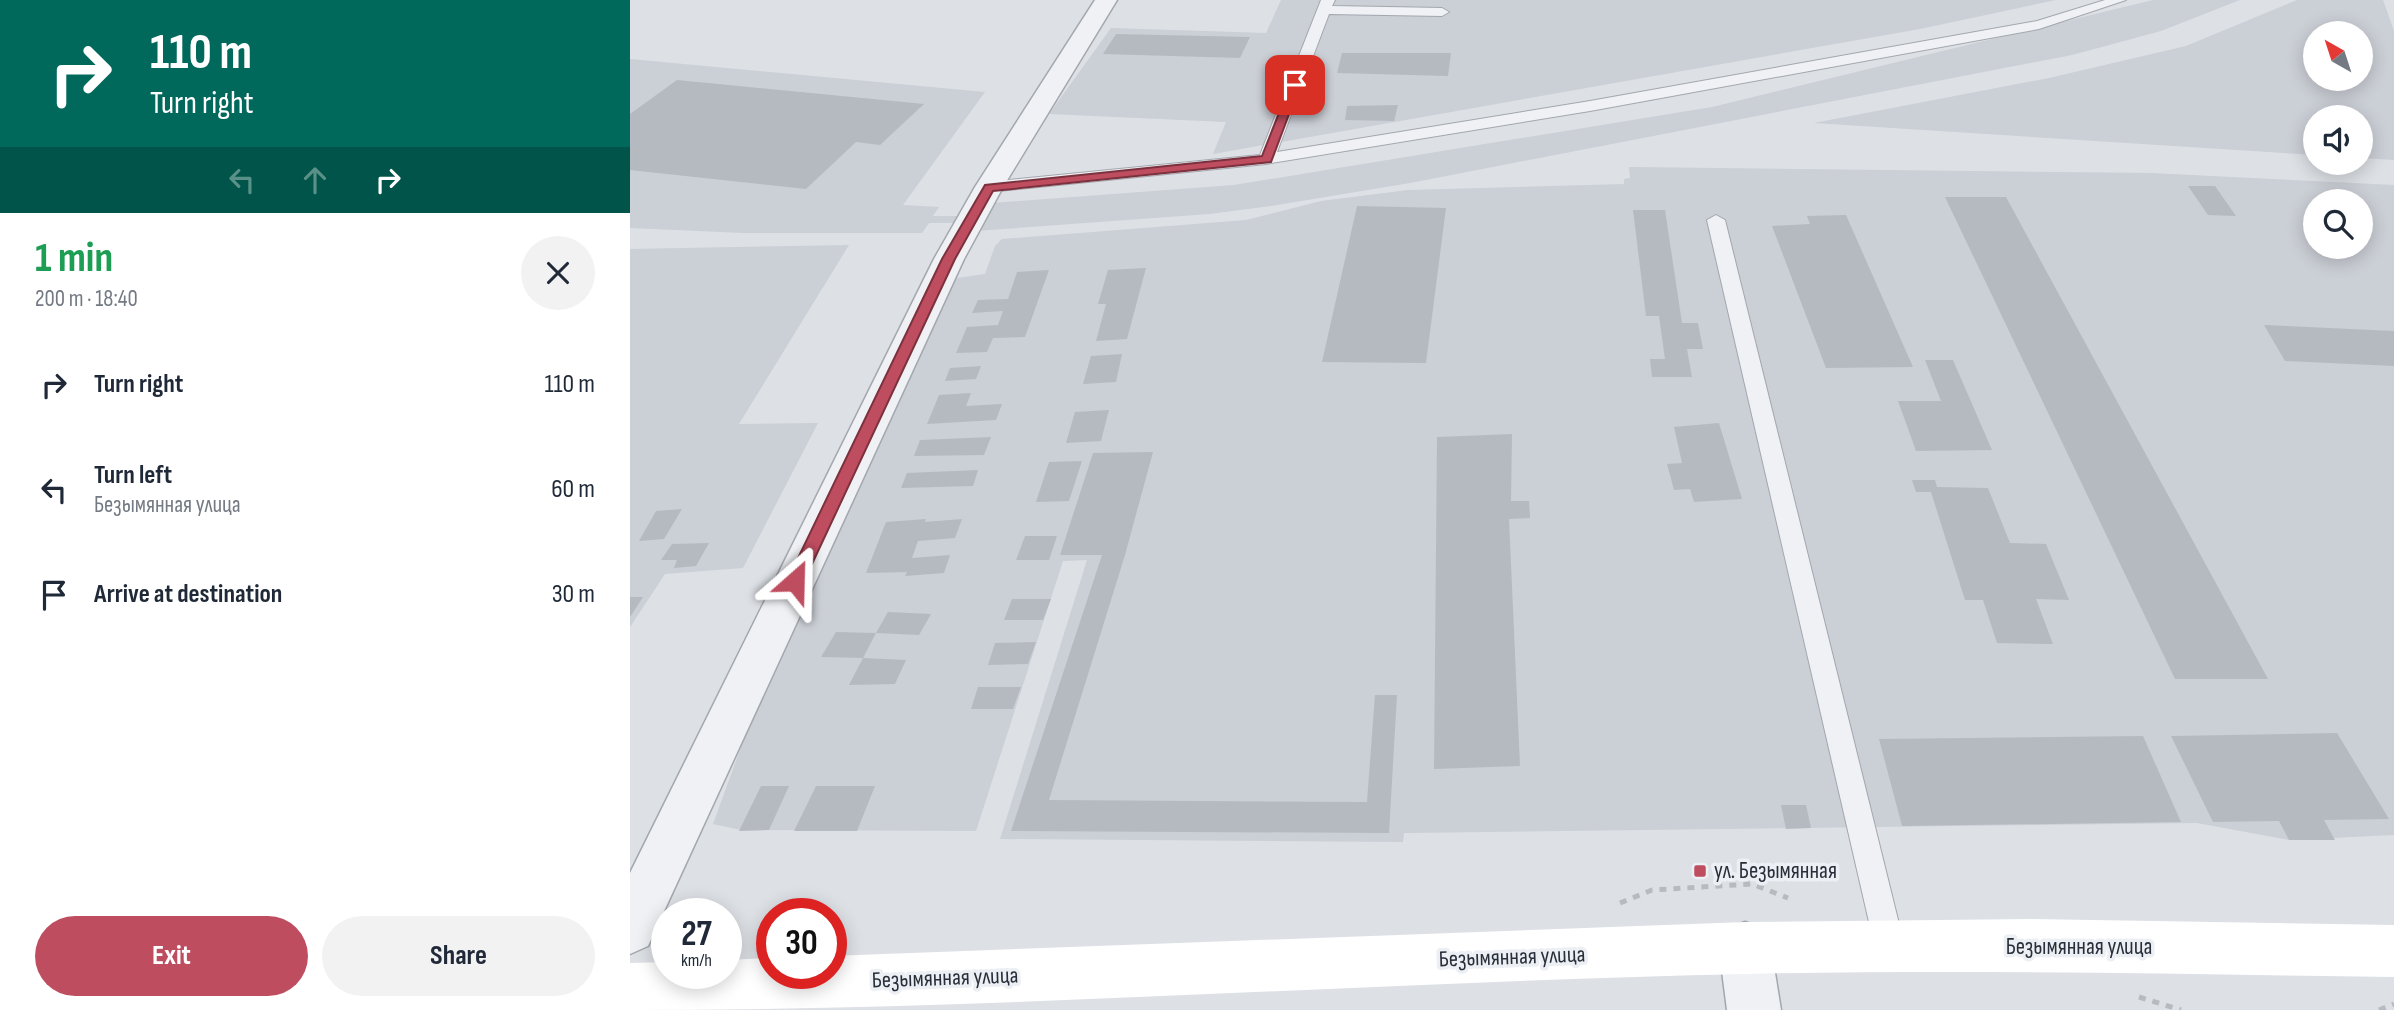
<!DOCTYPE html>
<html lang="en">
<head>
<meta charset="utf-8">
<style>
	:root { --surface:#fff; --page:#f2f2f3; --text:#1f2937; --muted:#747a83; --accent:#bf4d60 }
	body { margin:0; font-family:"Sofia Sans Condensed",sans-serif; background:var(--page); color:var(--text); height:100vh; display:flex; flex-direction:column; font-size:26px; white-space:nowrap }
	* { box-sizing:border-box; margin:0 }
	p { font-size:23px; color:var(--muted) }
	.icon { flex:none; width:38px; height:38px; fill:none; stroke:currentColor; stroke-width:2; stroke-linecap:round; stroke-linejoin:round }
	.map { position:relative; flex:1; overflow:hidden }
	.drawer { display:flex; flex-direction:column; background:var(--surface); width:630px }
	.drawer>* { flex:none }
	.guide { background:#00695c; color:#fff; overflow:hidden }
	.needle { width:46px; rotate:321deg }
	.buttons { position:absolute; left:1673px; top:21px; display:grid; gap:14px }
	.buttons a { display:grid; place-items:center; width:70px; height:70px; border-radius:50%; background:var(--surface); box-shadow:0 4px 18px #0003; font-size:35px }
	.speed { position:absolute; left:21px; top:898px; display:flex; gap:14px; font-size:35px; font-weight:700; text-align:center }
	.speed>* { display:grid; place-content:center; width:91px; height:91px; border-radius:50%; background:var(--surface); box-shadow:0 4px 18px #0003; line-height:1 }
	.speed small { font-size:18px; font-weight:400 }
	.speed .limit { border:10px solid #d22; background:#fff; color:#111 }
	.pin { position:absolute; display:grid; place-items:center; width:60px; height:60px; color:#fff; margin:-30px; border-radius:14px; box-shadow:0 4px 10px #0006 }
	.me { position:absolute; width:77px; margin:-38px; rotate:25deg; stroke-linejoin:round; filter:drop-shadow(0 0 5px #0008) }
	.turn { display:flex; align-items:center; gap:24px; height:147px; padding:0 35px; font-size:32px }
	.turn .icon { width:91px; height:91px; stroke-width:2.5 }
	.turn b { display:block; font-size:49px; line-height:60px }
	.lanes { display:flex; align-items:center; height:66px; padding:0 35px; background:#0003; justify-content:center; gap:35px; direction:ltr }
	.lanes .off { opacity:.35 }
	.round { display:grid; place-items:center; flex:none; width:74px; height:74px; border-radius:37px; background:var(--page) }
	.overview { display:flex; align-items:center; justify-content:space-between; height:119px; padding:0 35px }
	h1 { font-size:42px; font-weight:700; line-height:52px; color:#1e9e55 }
	.cta { display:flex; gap:14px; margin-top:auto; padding:14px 35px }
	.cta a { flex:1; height:80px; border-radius:42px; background:var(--accent); color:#fff; font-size:28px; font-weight:700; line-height:80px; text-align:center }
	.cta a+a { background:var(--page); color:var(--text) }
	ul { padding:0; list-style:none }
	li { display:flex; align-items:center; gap:21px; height:105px; padding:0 35px }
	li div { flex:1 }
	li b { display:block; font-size:26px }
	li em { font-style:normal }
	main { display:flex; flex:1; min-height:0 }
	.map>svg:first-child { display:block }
</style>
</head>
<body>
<main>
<section class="drawer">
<div class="guide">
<div class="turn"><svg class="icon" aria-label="right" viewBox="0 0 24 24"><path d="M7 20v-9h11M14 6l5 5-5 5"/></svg><div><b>110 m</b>Turn right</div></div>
<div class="lanes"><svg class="icon off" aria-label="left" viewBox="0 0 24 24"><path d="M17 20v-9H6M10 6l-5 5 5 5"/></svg><svg class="icon off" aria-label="ahead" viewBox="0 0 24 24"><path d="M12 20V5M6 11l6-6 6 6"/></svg><svg class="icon" aria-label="right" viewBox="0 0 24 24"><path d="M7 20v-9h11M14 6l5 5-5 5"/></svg></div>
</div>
<div class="overview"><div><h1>1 min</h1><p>200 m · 18:40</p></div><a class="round"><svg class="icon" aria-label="close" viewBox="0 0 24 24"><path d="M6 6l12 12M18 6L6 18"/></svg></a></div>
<ul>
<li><svg class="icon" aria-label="right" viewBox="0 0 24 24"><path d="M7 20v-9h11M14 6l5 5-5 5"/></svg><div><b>Turn right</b></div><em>110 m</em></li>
<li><svg class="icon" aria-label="left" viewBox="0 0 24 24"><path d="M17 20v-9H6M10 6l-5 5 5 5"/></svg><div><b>Turn left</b><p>Безымянная улица</p></div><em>60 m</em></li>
<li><svg class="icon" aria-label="arrive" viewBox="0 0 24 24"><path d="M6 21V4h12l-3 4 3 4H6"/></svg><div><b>Arrive at destination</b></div><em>30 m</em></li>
</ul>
<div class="cta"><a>Exit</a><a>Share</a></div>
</section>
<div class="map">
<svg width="1764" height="1010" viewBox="0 0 1764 1010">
	<rect width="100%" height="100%" fill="#dde0e5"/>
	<path fill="#cbcfd6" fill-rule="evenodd" d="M651,0H1426L1290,29L583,154L596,122L419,114L481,28L636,33Z
		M1523,0H1610L1531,31L1442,55L780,183L641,206L579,214L346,231L328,223H299L292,233H113L0,228V59L355,92L273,205L309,207L303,216H331L362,203L604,185L1082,107Z
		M1667,0H1753L1764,31V160L1731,158V117H1685V125H1675L1679,130H1685V155L1184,123L1419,78L1556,46ZM1685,33H1731V79H1685Z
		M999,167L1521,173L1764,185V835L1659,840L1567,823L774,833L773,842L370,839L457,560L433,561L346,831L111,830L83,824L137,676L320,279L355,274L365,246L372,239L616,220L691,201L778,190L994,184V179L1000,178ZM1685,201H1731V247H1685Z
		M219,245L109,424L188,423L113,568L35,574L0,627V249Z"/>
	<path fill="#b5bac1" d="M486,34L620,37L610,58L473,54Z
		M712,53H821L818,76L707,73Z
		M47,80L294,104L250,145L226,142L176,189L0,170V114Z
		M768,105L764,121L715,120L717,106Z
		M1558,186H1585L1606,216L1578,215Z
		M1315,197H1376L1638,679H1545Z
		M727,206L816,208L796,363L692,362Z
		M1003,210H1035L1052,323H1068L1073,349H1057L1062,377H1022L1020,359H1035L1029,316H1016Z
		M1216,215L1283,367L1196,368L1142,226L1180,224L1177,216Z
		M516,268L497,339L466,341L476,304H468L478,270Z
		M419,270L395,337L363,338L357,352L326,353L337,327L368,325L373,311L342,313L348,300L378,299L387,272Z
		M1634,325L1764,331V366L1655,361Z
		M492,354L486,382L453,384L461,356Z
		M1295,360H1323L1362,450L1286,451L1268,401H1311Z
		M351,366L346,379L315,381L320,368Z
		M341,393L336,406L372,404L366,420L297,424L309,395Z
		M479,410L471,441L436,443L445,412Z
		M1089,423L1112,499L1064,502L1060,489L1044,490L1037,464L1052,463L1044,427Z
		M882,434L881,501H899L900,518L879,519L890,766L804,769L807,437Z
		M361,437L354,455L284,456L290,440Z
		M523,452L495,555L419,800L737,802L745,695H767L759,833L381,831L472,555H430L463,453Z
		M452,461L439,501L406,502L419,462Z
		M348,470L343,486L271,488L277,473Z
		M1282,480H1305L1307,487L1358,488L1380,543L1416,544L1439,600L1406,599L1423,644L1367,643L1353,600H1335L1301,492H1286Z
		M52,509L34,539L9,541L26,511Z
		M296,519L295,522L332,519L325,538L288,541L282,558L320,555L314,573L275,576L277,572L236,573L256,522Z
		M395,536H427L419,560H386Z
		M79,543L66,566L44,568L47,560H31L42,544Z
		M0,597H13L0,617Z
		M382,599H421L413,620H374Z
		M258,612L301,614L289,635L246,633L233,658L191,657L206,632L246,633Z
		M406,642L398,664L358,665L365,643Z
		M233,658L276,660L265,684L219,685Z
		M348,687H391L383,709H341Z
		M1707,733L1759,819L1694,820L1705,840H1659L1649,821L1583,822L1541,736Z
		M1513,736L1551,822L1272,826L1249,739Z
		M131,786H159L139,830L109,831Z
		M186,786H245L227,831H164Z
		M1151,805H1176L1181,828L1156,829Z"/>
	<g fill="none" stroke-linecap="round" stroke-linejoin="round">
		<g stroke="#a3a7ae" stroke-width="2">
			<path id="lane" d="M691,0H705L702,6L812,8L819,12L812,16L699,14L647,152L960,101L1407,21L1475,0H1496L1409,29L960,111L636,164L359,192L351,187L359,182L630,155Z
				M1086,215L1095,220L1275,948L1271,959L1260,963L1249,959L1245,948L1077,220Z"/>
		</g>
		<g stroke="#a3a7ae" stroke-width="3">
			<path id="street" d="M465,0H487L373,187L334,259L18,946L0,954V873L304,259L345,187Z
				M1115,922L1134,929L1141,948L1151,1010H1097L1089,948L1096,929Z"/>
		</g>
		<path stroke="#b7bbc0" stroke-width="5" stroke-dasharray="7 7" stroke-linecap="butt" d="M990,903L1022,890L1122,884L1158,898
			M1509,997L1551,1010
			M1749,1010L1764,1004"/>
		<use href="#lane" fill="#eff1f4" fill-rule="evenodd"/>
		<use href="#street" fill="#eff1f4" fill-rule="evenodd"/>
		<path fill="#fff" fill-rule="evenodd" d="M1401,919L1764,925V977C1548,974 1333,969 1117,974C744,982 373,1010 0,1010V963L37,962V973H96V960L142,958V973H201V956L1115,922Z"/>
	</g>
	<path fill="#bf4d60" stroke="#7c323e" stroke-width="2" d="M665,82L670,85L641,162L363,191L325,259L174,581L165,588L159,586L157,581L312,259L355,185L632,156L660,85Z"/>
	<rect fill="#bf4d60" stroke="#eceff3" stroke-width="2.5" x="1063" y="864" width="14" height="14" rx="3.5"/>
	<g text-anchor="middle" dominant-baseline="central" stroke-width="7" stroke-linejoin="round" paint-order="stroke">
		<g font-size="23" fill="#282f3a" stroke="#eceff3" text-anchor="start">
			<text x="1084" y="871">ул. Безымянная</text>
		</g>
		<g font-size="23" fill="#282f3a" stroke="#eceff3">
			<text x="1449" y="947">Безымянная улица</text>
			<text transform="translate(882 957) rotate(-2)">Безымянная улица</text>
			<text transform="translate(315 978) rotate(-2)">Безымянная улица</text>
		</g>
	</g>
</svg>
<div class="buttons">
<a><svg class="needle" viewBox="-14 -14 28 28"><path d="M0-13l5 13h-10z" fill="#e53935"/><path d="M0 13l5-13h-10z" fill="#747a83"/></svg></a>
<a><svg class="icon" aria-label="sound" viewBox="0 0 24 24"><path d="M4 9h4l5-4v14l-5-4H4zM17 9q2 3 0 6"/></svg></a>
<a><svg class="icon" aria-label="search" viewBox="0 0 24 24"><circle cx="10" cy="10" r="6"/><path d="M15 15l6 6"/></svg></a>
</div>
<div class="speed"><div>27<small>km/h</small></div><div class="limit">30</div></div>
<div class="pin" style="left:665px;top:85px;background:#d93025"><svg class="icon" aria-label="arrive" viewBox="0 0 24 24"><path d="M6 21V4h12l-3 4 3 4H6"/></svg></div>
<svg class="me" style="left:165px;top:581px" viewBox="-20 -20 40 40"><path d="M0-17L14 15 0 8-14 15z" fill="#bf4d60" stroke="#fff" stroke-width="4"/></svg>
</div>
</main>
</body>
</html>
